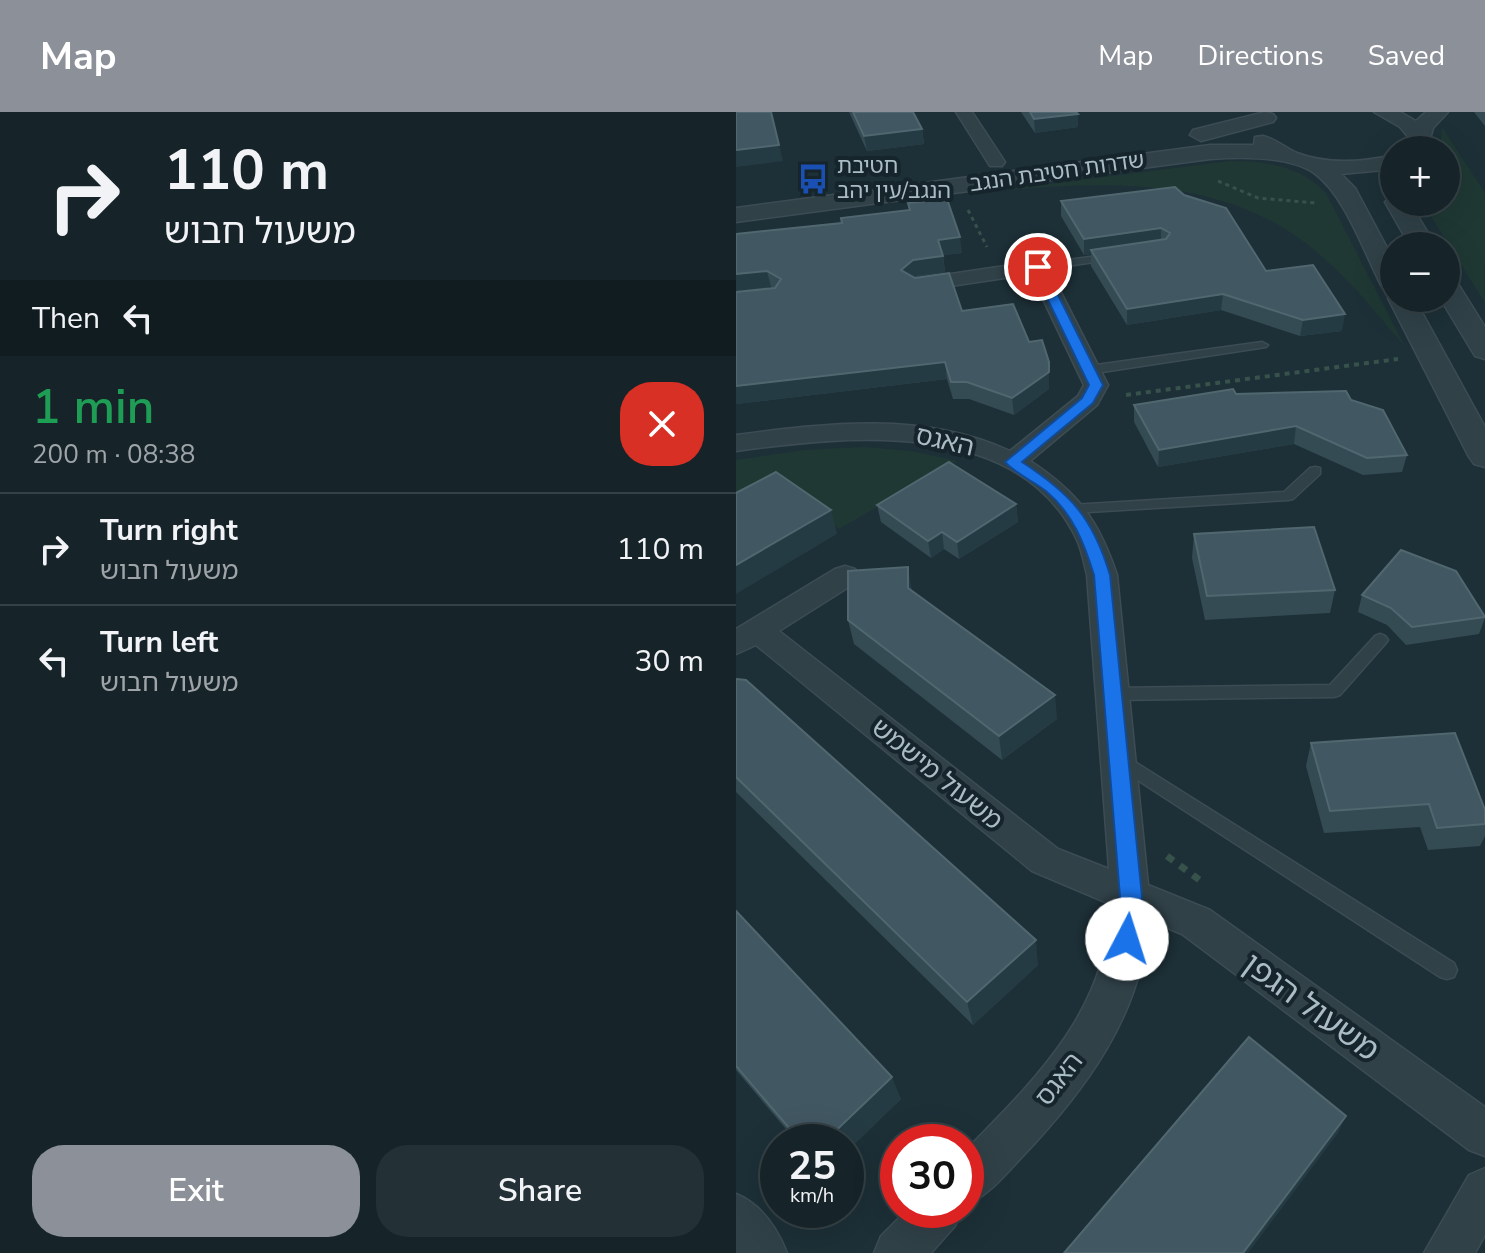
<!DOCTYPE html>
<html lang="en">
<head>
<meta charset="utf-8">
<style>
	:root { --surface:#162429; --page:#233035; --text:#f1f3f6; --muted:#9ea4a8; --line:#354146; --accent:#8c9099 }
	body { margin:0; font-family:"Nunito Sans","Noto Sans Hebrew",sans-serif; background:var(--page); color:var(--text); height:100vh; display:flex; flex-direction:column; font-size:30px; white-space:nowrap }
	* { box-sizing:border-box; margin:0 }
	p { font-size:26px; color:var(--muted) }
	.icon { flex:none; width:44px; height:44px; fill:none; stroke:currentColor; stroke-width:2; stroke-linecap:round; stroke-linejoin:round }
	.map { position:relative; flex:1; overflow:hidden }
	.details { display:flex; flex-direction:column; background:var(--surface); width:736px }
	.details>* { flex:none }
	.guide { background:#162429; color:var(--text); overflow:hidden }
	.fabs { position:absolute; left:644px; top:24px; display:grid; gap:16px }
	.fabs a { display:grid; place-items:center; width:80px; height:80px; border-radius:50%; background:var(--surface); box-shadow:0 8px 32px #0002,0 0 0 2px var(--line); font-size:40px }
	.speed { position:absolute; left:24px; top:1012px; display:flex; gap:16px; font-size:40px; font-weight:700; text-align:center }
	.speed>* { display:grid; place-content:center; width:104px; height:104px; border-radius:50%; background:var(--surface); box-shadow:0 8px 32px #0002,0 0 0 2px var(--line); line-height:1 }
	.speed small { font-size:20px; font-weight:400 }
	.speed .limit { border:12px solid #d22; background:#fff; color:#111 }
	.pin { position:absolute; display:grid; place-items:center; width:68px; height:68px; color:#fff; margin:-34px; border:4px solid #fff; border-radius:50%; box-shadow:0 2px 8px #0007 }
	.me { position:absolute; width:88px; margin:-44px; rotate:5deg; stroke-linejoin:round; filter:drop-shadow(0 0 6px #0008) }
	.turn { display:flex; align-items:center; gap:28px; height:168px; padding:0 32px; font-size:36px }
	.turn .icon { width:104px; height:104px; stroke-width:2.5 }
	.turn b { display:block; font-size:56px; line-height:68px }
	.then { display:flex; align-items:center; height:76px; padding:0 32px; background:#0003; gap:16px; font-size:30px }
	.round { display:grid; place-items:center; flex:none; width:84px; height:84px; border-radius:32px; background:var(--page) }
	.overview { display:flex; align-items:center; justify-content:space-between; height:136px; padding:0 32px }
	h1 { font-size:48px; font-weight:600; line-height:60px; color:#1e9e55 }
	.button { display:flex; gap:16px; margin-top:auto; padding:16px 32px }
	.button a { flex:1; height:92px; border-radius:32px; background:var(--accent); color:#fff; font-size:32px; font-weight:600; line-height:92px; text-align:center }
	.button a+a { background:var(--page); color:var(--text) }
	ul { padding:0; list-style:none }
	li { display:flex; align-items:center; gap:24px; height:112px; padding:0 32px; border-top:2px solid var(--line) }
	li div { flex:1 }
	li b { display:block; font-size:30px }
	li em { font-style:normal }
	header { display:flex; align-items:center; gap:48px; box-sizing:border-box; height:112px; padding:0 40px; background:var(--accent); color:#fff }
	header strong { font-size:38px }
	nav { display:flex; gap:44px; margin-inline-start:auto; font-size:28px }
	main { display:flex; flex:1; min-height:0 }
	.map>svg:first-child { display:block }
</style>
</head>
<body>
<header>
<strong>Map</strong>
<nav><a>Map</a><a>Directions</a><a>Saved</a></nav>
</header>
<main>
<section class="details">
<div class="guide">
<div class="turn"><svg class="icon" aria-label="right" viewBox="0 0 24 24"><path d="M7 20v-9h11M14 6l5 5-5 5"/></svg><div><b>110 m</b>משעול חבוש</div></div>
<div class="then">Then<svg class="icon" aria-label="left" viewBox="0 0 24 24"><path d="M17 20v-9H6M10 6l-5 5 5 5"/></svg></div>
</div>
<div class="overview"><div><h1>1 min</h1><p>200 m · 08:38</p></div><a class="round" style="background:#d93025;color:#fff"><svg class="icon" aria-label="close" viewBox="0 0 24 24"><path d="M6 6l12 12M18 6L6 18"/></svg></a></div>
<ul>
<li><svg class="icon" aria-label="right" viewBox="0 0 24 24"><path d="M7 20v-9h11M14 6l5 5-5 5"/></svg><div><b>Turn right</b><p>משעול חבוש</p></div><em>110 m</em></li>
<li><svg class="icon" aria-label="left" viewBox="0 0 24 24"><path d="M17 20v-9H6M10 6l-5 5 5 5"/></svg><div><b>Turn left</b><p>משעול חבוש</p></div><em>30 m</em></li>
</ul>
<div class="button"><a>Exit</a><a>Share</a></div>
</section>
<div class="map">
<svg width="749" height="1141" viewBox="0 0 749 1141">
	<rect width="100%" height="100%" fill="#1d3037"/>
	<path fill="#1f3834" d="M706,15L749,81V191L686,90H710V38H705Z
		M494,49C531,49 564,54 590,81L669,235C642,203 615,169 582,141C489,61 366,69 251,80Z
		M127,335L175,339L221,349L103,417L44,372L0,396V348L68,338Z"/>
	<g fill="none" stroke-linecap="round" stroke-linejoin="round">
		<g stroke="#3d4c54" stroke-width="3">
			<path id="service" d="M376,142L381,145L380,147L302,158L297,155L302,152Z
				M526,230L532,233L530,235L353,262L347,258L353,254Z
				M579,355L584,356V362L557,387L552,388L336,401L329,397L336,393L548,380L574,356Z
				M644,522L649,524L652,528L649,532L604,583L598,585L376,588L370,586L368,582L370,578L376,576L594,573L639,524Z
				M383,640L718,851L721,858L718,865L711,867L704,865L377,652L374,647L377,642Z"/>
		</g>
		<g stroke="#3d4c54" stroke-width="3">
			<path id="minor" d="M220,0H236L269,50L266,54H254Z
				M302,149L312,155L372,273L361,293L294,349C342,380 363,409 381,463L412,773L474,798L749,995V1044L733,1038L446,822L412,808C407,902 348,980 285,1046C268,1064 253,1083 230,1093V1038C299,968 373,896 374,792L296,759L20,533L0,542V517L99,457L109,454L119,457L124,464L119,471L43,519L322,737L373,757L351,463C348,451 346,439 341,428C283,304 110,324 0,339V323C92,311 187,299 274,339L342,284L348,273L295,162L181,179L170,173L181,167Z
				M749,1056V1123L739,1141H688L733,1063Z
				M0,1082C25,1092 41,1116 51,1141H0Z
				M171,1098H226L219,1114L195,1141H138L145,1124Z"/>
		</g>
		<g stroke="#3d4c54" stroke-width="3">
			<path id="tertiary" d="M529,0L537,2L540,6L537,10L465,29L454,23L457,18Z
				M638,0H664L680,9L690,0H712L697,16L691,38H669L673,26L664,15Z
				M527,24C540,27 549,36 561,41C592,53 627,50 658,43V57L605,62L619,76L658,149V186H678L749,315V355L738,352L733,345L652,186L656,180L649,179L645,173C628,140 608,82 578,61C554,44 503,45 474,47L0,110V96L474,33H518L519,25Z
				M658,84V90H673L700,134H674L649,90Z
				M710,165L719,167L749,215V247L739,244L704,186H710Z"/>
		</g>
		<path stroke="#37514b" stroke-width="3" stroke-dasharray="4 4" stroke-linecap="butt" d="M482,69L522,86L580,91
			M232,98L251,135"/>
		<path stroke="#37514b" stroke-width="4" stroke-dasharray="5 5" stroke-linecap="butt" d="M390,283L662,247"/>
		<path stroke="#37514b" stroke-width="7" stroke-dasharray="8 8" stroke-linecap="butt" d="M431,744L465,769"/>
		<use href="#service" fill="#304148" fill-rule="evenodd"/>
		<use href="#minor" fill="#304148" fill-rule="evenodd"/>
		<use href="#tertiary" fill="#304148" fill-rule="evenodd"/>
	</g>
	<path fill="#344b54" d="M113,0H177L186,17L188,32L131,39Z
		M285,0H340L342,2V15L299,21Z
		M738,0H749V14Z
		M439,75L530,159L606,219L564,224L485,198L391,213L355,154V142L348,143L325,104V89Z
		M172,91L226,141L207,143L209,160L178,165L226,199L313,277L278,303L233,287H217L211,267L0,292V180L36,176L35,175L0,179L106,111L173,98Z
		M500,282L615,288L671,343L666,360L627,363L558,332L422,355L398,310V293Z
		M280,392L282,410L223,447L208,437L195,446L145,410L141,393Z
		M458,422L599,478L594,501L469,508L456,446Z
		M176,480L321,607L266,648L118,532L112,508Z
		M626,483L749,504V506L743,522L670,533L651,513L622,500Z
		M0,567L302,853L237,913L0,680Z
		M575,631L749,698V724L744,734L692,738L684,715L588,721L570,654Z
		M0,799L165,987L110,1040V1030H61L0,958Z"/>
	<path fill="#253b44" d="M342,2V15L299,21L298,7Z
		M186,17L188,32L131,39L128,24Z
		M43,33L47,49L0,55V38Z
		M425,116V132L355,138V142L348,143V127Z
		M224,125L226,141L204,144L202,128Z
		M207,144L209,160L180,164L167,174L165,158L177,148Z
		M31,159L35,175L0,179V162Z
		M487,182L485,198L391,213V197Z
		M609,202L606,219L564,224L567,208Z
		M209,250L211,267L0,292V274Z
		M313,250V277L278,303L276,286Z
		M560,314L558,332L422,355L423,338Z
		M280,392L282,410L223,447L221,430Z
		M95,398L101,422L0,482V453Z
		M206,420L208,437L195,446L192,429Z
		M172,455L176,479L172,476Z
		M319,583L321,607L266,648L263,624Z
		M300,828L302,853L237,913L231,890Z
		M156,965L165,987L110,1040V1030H88Z
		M610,1004L602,1021L512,1141H507Z"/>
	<path fill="#415761" stroke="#516770" stroke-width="2" d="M0,0H35L43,33L0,38Z
		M117,0H177L186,17L128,24Z
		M294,0H340L342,2L298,7Z
		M439,75L448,83L490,96L530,159L577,153L609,202L567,208L487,182L391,197L355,138L430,127L434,121L425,116L348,127L325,89Z
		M211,87L224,125L202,128L207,144L177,148L165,158L179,166L213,161L226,199L277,192L293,230L306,228L313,250V260L276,286L231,270H215L209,250L0,274V180L39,176L45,167L31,159L0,162V122L106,111L105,106L174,98L172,91Z
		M497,277L500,282L610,279L615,288L647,298L671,343L631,346L560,314L423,338L398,293Z
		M213,350L280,392L221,430L206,420L192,429L141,393Z
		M40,360L95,398L0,453V381Z
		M578,415L599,478L471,484L458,422Z
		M665,438L720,459L749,505L676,515L655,496L626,483Z
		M172,455V476L319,583L263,624L112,508V459Z
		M0,567L10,568L300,828L231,890L0,665Z
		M719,621L749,698V712L701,716L693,692L594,699L575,631Z
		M0,799L156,965L88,1030H65L0,954Z
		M513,925L610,1004L507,1141H328Z"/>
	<path fill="#1a73e8" stroke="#114b97" stroke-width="2" d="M302,152L308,155L367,273L357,291L286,350C335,382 357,406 374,463L406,785L399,834L391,837L383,834L380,827L384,785L358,463C348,431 337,402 311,380C298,369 281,363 269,350L346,286L353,273L296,155Z"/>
	<defs>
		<g id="bus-bare" transform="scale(2.4)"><path d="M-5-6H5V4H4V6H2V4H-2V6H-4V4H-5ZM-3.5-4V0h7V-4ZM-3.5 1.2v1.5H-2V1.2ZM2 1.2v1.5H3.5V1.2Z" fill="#1a4fb4" stroke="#16252c" stroke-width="2.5" paint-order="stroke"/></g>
	</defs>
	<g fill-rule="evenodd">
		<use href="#bus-bare" x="77" y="67"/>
	</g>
	<g text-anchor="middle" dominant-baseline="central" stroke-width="8" stroke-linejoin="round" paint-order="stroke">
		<g font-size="22" fill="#aabcc5" stroke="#16252c" text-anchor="start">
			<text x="101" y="54">חטיבת<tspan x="101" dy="25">הנגב/עין יהב</tspan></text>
		</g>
		<g font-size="22" fill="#aabcc5" stroke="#16252c">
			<text transform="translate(321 60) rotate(-8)">שדרות חטיבת הנגב</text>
		</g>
		<g font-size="26" fill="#aabcc5" stroke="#16252c">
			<text transform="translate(209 329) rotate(13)">האגס</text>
			<text transform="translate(201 662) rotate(39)">משעול מישמש</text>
			<text transform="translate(323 967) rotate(-52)">האגס</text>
		</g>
		<g font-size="32" fill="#aabcc5" stroke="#16252c">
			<text transform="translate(575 895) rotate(36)">משעול הגפן</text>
		</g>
	</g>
</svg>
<div class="fabs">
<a>+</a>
<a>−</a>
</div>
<div class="speed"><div>25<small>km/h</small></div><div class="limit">30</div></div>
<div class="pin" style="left:302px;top:155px;background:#d93025"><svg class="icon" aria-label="arrive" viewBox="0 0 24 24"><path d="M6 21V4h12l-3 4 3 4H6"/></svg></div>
<svg class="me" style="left:391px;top:827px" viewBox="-20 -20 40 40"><circle r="19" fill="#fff"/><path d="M0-13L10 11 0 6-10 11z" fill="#1a73e8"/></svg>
</div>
</main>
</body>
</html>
